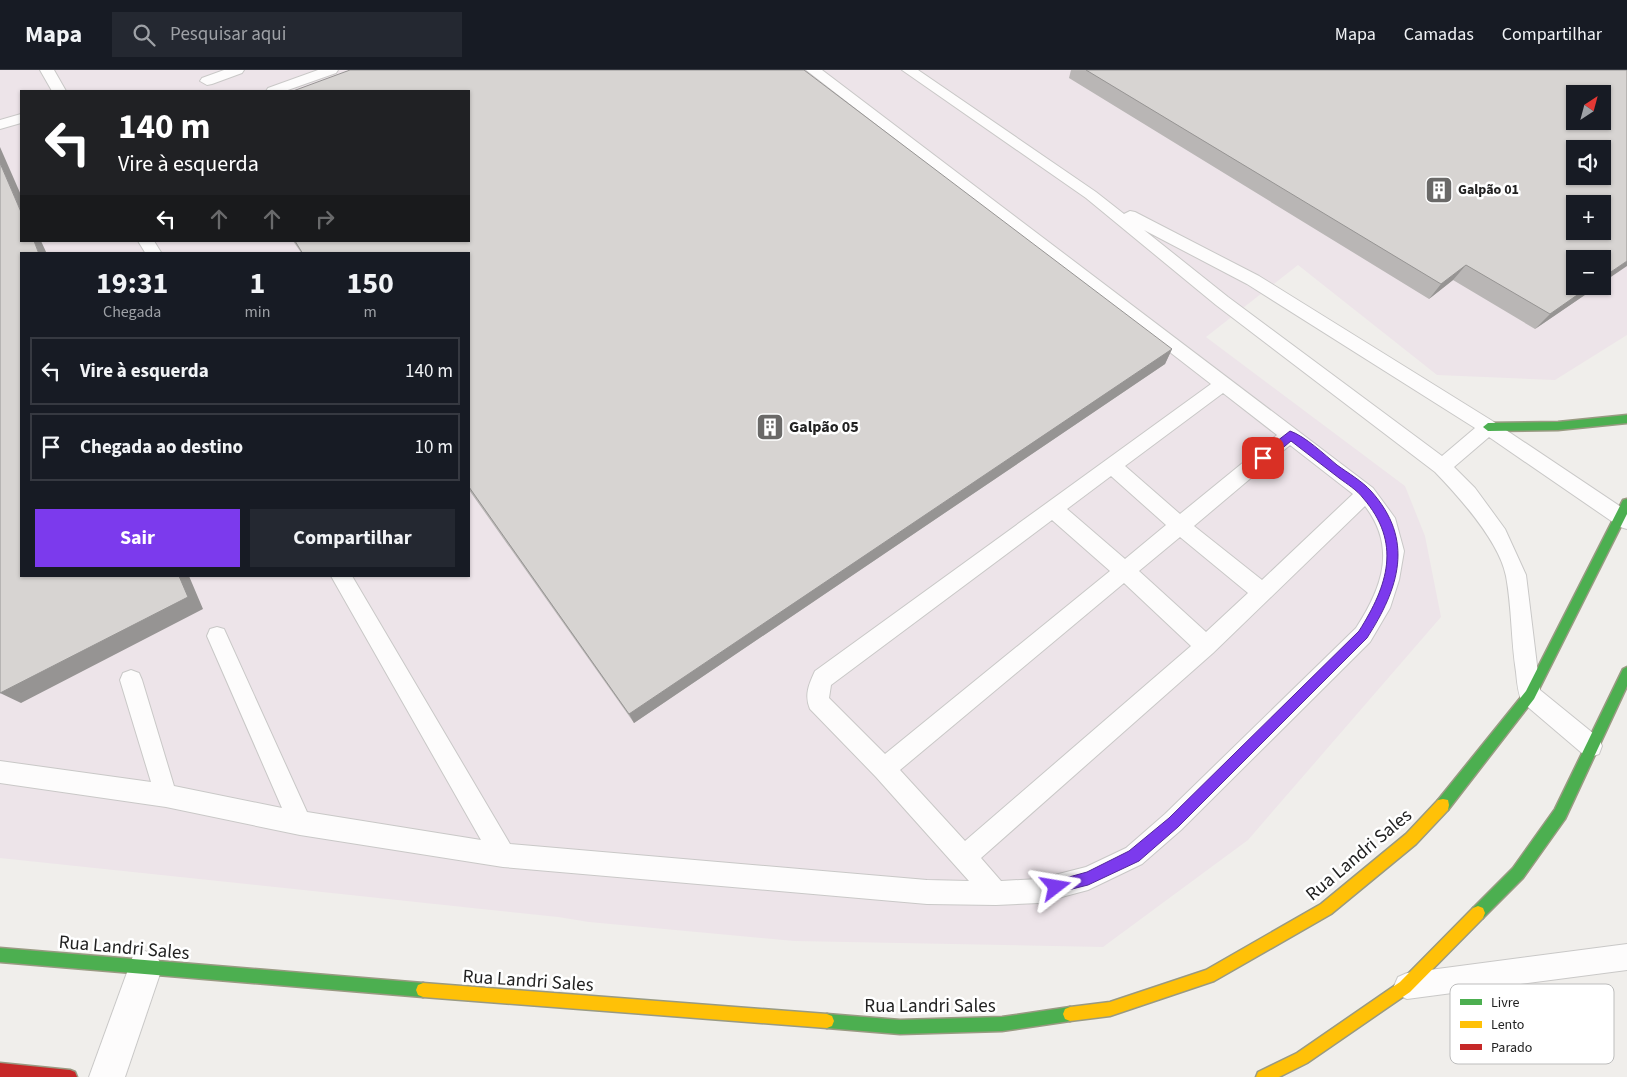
<!DOCTYPE html>
<html lang="pt">
<head>
<meta charset="utf-8">
<style>
	:root { --surface:#171b24; --page:#242831; --text:#f1f3f6; --muted:#9ea1a6; --line:#363941; --accent:#7c3aed }
	body { margin:0; font-family:"Source Sans 3",sans-serif; background:var(--page); color:var(--text); height:100vh; display:flex; flex-direction:column; font-size:19px; white-space:nowrap }
	* { box-sizing:border-box; margin:0 }
	p { font-size:16px; color:var(--muted) }
	.icon { flex:none; width:28px; height:28px; fill:none; stroke:currentColor; stroke-width:2; stroke-linecap:round; stroke-linejoin:round }
	.map { position:relative; flex:1; overflow:hidden }
	.details { position:absolute; left:20px; top:182px; width:450px; height:325px; display:flex; flex-direction:column; background:var(--surface); border-radius:0px; box-shadow:0 1px 4px #0004 }
	.details>* { flex:none }
	.guide { position:absolute; left:20px; top:20px; width:450px; height:152px; border-radius:0px; box-shadow:0 1px 4px #0004; background:#202124; color:#fff; overflow:hidden }
	.needle { width:32px; rotate:36deg }
	.controls { position:absolute; left:1566px; top:15px; display:grid; gap:10px }
	.controls a { display:grid; place-items:center; width:45px; height:45px; border-radius:0px; background:var(--surface); box-shadow:0 1px 4px #0004; font-size:25px }
	.pin { position:absolute; display:grid; place-items:center; width:42px; height:42px; color:#fff; margin:-21px; border-radius:10px; box-shadow:0 2px 8px #0006 }
	.me { position:absolute; width:55px; margin:-28px; rotate:76deg; stroke-linejoin:round; filter:drop-shadow(0 0 4px #0008) }
	.turn { display:flex; align-items:center; gap:18px; height:105px; padding:0 15px; font-size:22px }
	.turn .icon { width:65px; height:65px; stroke-width:2.5 }
	.turn b { display:block; font-size:35px; line-height:42px }
	.lanes { display:flex; align-items:center; height:48px; padding:0 15px; background:#0003; justify-content:center; gap:25px; direction:ltr }
	.lanes .off { opacity:.35 }
	.eta { display:flex; justify-content:space-evenly; align-items:center; height:85px; text-align:center }
	.eta b { font-size:30px; font-weight:700; line-height:35px }
	.cta { display:flex; gap:10px; margin-top:auto; padding:10px 15px }
	.cta a { flex:1; height:58px; border-radius:0px; background:var(--accent); color:#fff; font-size:20px; font-weight:700; line-height:58px; text-align:center }
	.cta a+a { background:var(--page); color:var(--text) }
	ul { padding:0; list-style:none }
	li { display:flex; align-items:center; gap:15px; height:68px; margin:0 10px 8px; padding:0 5px; border:2px solid var(--line); border-radius:0px }
	li div { flex:1 }
	li b { display:block; font-size:19px }
	li em { font-style:normal }
	header { display:flex; align-items:center; gap:30px; box-sizing:border-box; height:70px; padding:0 25px; background:var(--surface); border-bottom:1px solid var(--line) }
	header strong { font-size:24px }
	nav { display:flex; gap:28px; margin-inline-start:auto; font-size:18px }
	.search { width:350px; height:45px; background:var(--page); display:flex; align-items:center; gap:12px; box-sizing:border-box; padding:0 18px; border-radius:0px; color:var(--muted); font-size:19px }
	.map>svg:first-child { display:block }
</style>
</head>
<body>
<header>
<strong>Mapa</strong>
<div class="search"><svg class="icon" aria-label="search" viewBox="0 0 24 24"><circle cx="10" cy="10" r="6"/><path d="M15 15l6 6"/></svg>Pesquisar aqui</div>
<nav><a>Mapa</a><a>Camadas</a><a>Compartilhar</a></nav>
</header>
<div class="map">
<svg width="1627" height="1007" viewBox="0 0 1627 1007">
	<rect width="100%" height="100%" fill="#f0eeeb"/>
	<path fill="#ede4e9" fill-rule="evenodd" d="M0,0H1627V265L1555,310L1437,305L1298,195L1206,267L1405,416L1425,466L1441,547L1248,770L1103,877L794,871L589,852L558,847L0,788ZM21,21H469V171H21ZM1575,24H1602V51H1575ZM1575,79H1602V106H1575ZM1575,134H1602V161H1575ZM21,184H469V506H21ZM1575,189H1602V216H1575Z"/>
	<g fill="none" stroke-linecap="round" stroke-linejoin="round">
		<g stroke="#c9c8c7" stroke-width="2">
			<path id="lane" d="M40,0H54L66,21H52Z
				M224,0H244L242,3L212,14L207,15L200,11L202,8Z
				M318,0H338L336,3L285,21H266L268,18Z
				M806,0H822L1373,418L1395,448L1404,481L1399,510L1390,538L1370,572L1181,760L1142,794L1088,820L1039,833L996,835L927,834L503,797L300,765L166,737L0,713V691L151,712L120,610L123,603L131,600L139,603L142,610L174,716L282,738L207,566L210,559L217,557L224,559L307,742L481,770L331,506H352L510,774L927,810L969,811L876,707L810,639C804,625 809,614 815,601L1211,314ZM1223,323L1277,365L1180,444L1125,396ZM1290,375L1353,424L1262,510L1194,456ZM1111,406L1166,455L1125,489L1067,439ZM1365,436C1397,478 1382,518 1356,558L1165,744L1126,778L1086,797L1039,809L1001,811L981,788L1213,583ZM1052,450L1110,501L885,684L829,628L831,615ZM1180,467L1248,523L1206,562L1139,501ZM1124,513L1191,576L965,771L900,700Z
				M902,0H918L1096,122L1124,144L1130,141L1135,142L1259,206L1494,352L1627,441V459L1620,457L1489,367L1454,397L1475,418L1505,459L1526,505L1540,620L1599,668L1602,676L1599,684L1591,687L1583,684L1522,632C1518,623 1517,613 1516,602C1511,571 1512,538 1506,506C1499,471 1460,428 1435,402L1216,235L1086,128ZM1144,160L1247,214L1475,358L1442,386L1228,227Z
				M21,44V53L0,59V50Z
				M138,171H154L162,184H146Z
				M1627,874V900L1407,929L1398,925L1394,916L1398,907L1407,903Z"/>
		</g>
		<g stroke="#c9c8c7" stroke-width="2">
			<path id="street" d="M145,881L157,886L162,898L125,1007H89L133,886Z"/>
		</g>
		<g stroke="#999a82" stroke-width="3">
			<path id="fast" d="M1627,345V353L1558,360L1488,361L1483,357L1488,353L1558,352Z
				M1627,429V444L1534,629L1448,740L1443,741L1438,740L1437,735L1438,730L1526,621L1623,430Z
				M1627,597V616L1565,749L1523,808L1483,848L1478,850L1473,848L1471,843L1473,838L1513,798L1555,739L1623,599Z
				M0,878L423,913L428,915L430,920L428,925L423,927L0,892Z
				M1070,937L1075,939L1077,944L1075,949L1070,951L1002,961L900,964L827,958L822,956L820,951L822,946L827,944L900,950L1002,947Z"/>
		</g>
		<g stroke="#999a82" stroke-width="3">
			<path id="slow" d="M1443,729L1448,730L1449,735L1448,740L1416,774L1331,844L1214,911L1110,946L1070,951L1065,949L1063,944L1065,939L1070,937L1110,932L1206,900L1321,834L1406,764L1438,730Z
				M1478,836L1483,838L1485,843L1483,848L1410,922L1307,993L1279,1007H1256L1258,1002L1297,983L1400,912L1473,838Z
				M423,913L827,944L832,946L834,951L832,956L827,958L423,927L418,925L416,920L418,915Z"/>
		</g>
		<g stroke="#999a82" stroke-width="3">
			<path id="jam" d="M0,993L70,1000L75,1002L77,1007H0Z"/>
		</g>
		<use href="#lane" fill="#fdfcfc" fill-rule="evenodd"/>
		<use href="#street" fill="#fdfcfc" fill-rule="evenodd"/>
		<use href="#fast" fill="#4caf50" fill-rule="evenodd"/>
		<use href="#slow" fill="#ffc107" fill-rule="evenodd"/>
		<use href="#jam" fill="#c62828" fill-rule="evenodd"/>
	</g>
	<path fill="#b9b6b5" d="M1071,0H1627L1598,216L1535,259L1453,210L1429,229L1069,8Z
		M293,171H469L1172,279L1165,294L634,653L469,420V184H302Z"/>
	<path fill="#969493" d="M0,77L21,125V142L0,93Z
		M34,171H41L47,184H39Z
		M1627,191V196L1602,213V208Z
		M1466,195L1453,210L1429,229L1441,214Z
		M1590,216H1598L1535,259L1550,244Z
		M1172,279L1165,294L634,653L629,644Z
		M179,506H189L203,539L21,633L0,623Z"/>
	<path fill="#d7d4d2" stroke="#969493" fill-rule="evenodd" d="M350,0H804L1172,279L629,644L469,417V184H303L295,171H469V21H293Z
		M1086,0H1627V191L1602,208V189H1575V216H1590L1550,244L1466,195L1441,214ZM1575,24H1602V51H1575ZM1575,79H1602V106H1575ZM1575,134H1602V161H1575Z
		M0,93L21,142V171H34L39,184H21V506H179L188,527L0,623Z"/>
	<path fill="#7c3aed" stroke="#51269a" d="M1290,361C1305,366 1325,385 1337,395C1348,403 1362,411 1371,421C1415,470 1399,518 1367,568L1178,757L1139,791L1088,815L1056,823L1051,821L1049,817L1051,812L1087,802L1129,781L1169,748L1359,561C1388,515 1402,473 1363,428C1357,420 1347,414 1339,408C1323,396 1307,383 1291,371L1267,391H1259L1258,388L1259,385Z"/>
	<defs>
		<g id="building-square" transform="scale(1.4375)"><rect x="-9" y="-9" width="18" height="18" rx="4" fill="#6a6968" stroke="#fff"/><path d="M-4-6H4V6H1V3H-1V6H-4ZM-2.5-4.3h1.7v1.8h-1.7ZM.8-4.3h1.7v1.8H.8ZM-2.5-1h1.7V.8h-1.7ZM.8-1h1.7V.8H.8Z" fill="#fff"/></g>
	</defs>
	<g fill-rule="evenodd">
		<use href="#building-square" x="1439" y="120"/>
		<use href="#building-square" x="770" y="357"/>
	</g>
	<g text-anchor="middle" dominant-baseline="central" stroke-width="5" stroke-linejoin="round" paint-order="stroke">
		<g font-size="14" font-weight="bold" fill="#222" stroke="#fff" text-anchor="start">
			<text x="1458" y="120">Galpão 01</text>
		</g>
		<g font-size="16" font-weight="bold" fill="#222" stroke="#fff" text-anchor="start">
			<text x="789" y="357">Galpão 05</text>
		</g>
		<g font-size="19" fill="#222" stroke="#fff">
			<text transform="translate(1359 785) rotate(-40)">Rua Landri Sales</text>
			<text transform="translate(124 878) rotate(5)">Rua Landri Sales</text>
			<text transform="translate(528 911) rotate(4)">Rua Landri Sales</text>
			<text x="930" y="936">Rua Landri Sales</text>
		</g>
	</g>
	<rect x="1450" y="914" width="164" height="80" rx="8" fill="#fff" stroke="#bdbdbd" stroke-width="1"/>
	<rect x="1460" y="929" width="22" height="6" fill="#4caf50"/>
	<rect x="1460" y="951" width="22" height="7" fill="#ffc107"/>
	<rect x="1460" y="974" width="22" height="6" fill="#c62828"/>
	<g font-size="14" fill="#222">
		<text x="1491" y="937">Livre</text>
		<text x="1491" y="959">Lento</text>
		<text x="1491" y="982">Parado</text>
	</g>
</svg>
<div class="controls">
<a><svg class="needle" viewBox="-14 -14 28 28"><path d="M0-13l5 13h-10z" fill="#e53935"/><path d="M0 13l5-13h-10z" fill="#9ea1a6"/></svg></a>
<a><svg class="icon" aria-label="sound" viewBox="0 0 24 24"><path d="M4 9h4l5-4v14l-5-4H4zM17 9q2 3 0 6"/></svg></a>
<a>+</a>
<a>−</a>
</div>
<div class="pin" style="left:1263px;top:388px;background:#d93025"><svg class="icon" aria-label="arrive" viewBox="0 0 24 24"><path d="M6 21V4h12l-3 4 3 4H6"/></svg></div>
<svg class="me" style="left:1056px;top:817px" viewBox="-20 -20 40 40"><path d="M0-17L14 15 0 8-14 15z" fill="#7c3aed" stroke="#fff" stroke-width="4"/></svg>
<div class="guide">
<div class="turn"><svg class="icon" aria-label="left" viewBox="0 0 24 24"><path d="M17 20v-9H6M10 6l-5 5 5 5"/></svg><div><b>140 m</b>Vire à esquerda</div></div>
<div class="lanes"><svg class="icon" aria-label="left" viewBox="0 0 24 24"><path d="M17 20v-9H6M10 6l-5 5 5 5"/></svg><svg class="icon off" aria-label="ahead" viewBox="0 0 24 24"><path d="M12 20V5M6 11l6-6 6 6"/></svg><svg class="icon off" aria-label="ahead" viewBox="0 0 24 24"><path d="M12 20V5M6 11l6-6 6 6"/></svg><svg class="icon off" aria-label="right" viewBox="0 0 24 24"><path d="M7 20v-9h11M14 6l5 5-5 5"/></svg></div>
</div>
<section class="details">
<div class="eta">
<div><b>19:31</b><p>Chegada</p></div>
<div><b>1</b><p>min</p></div>
<div><b>150</b><p>m</p></div>
</div>
<ul>
<li><svg class="icon" aria-label="left" viewBox="0 0 24 24"><path d="M17 20v-9H6M10 6l-5 5 5 5"/></svg><div><b>Vire à esquerda</b></div><em>140 m</em></li>
<li><svg class="icon" aria-label="arrive" viewBox="0 0 24 24"><path d="M6 21V4h12l-3 4 3 4H6"/></svg><div><b>Chegada ao destino</b></div><em>10 m</em></li>
</ul>
<div class="cta"><a>Sair</a><a>Compartilhar</a></div>
</section>
</div>
</body>
</html>
